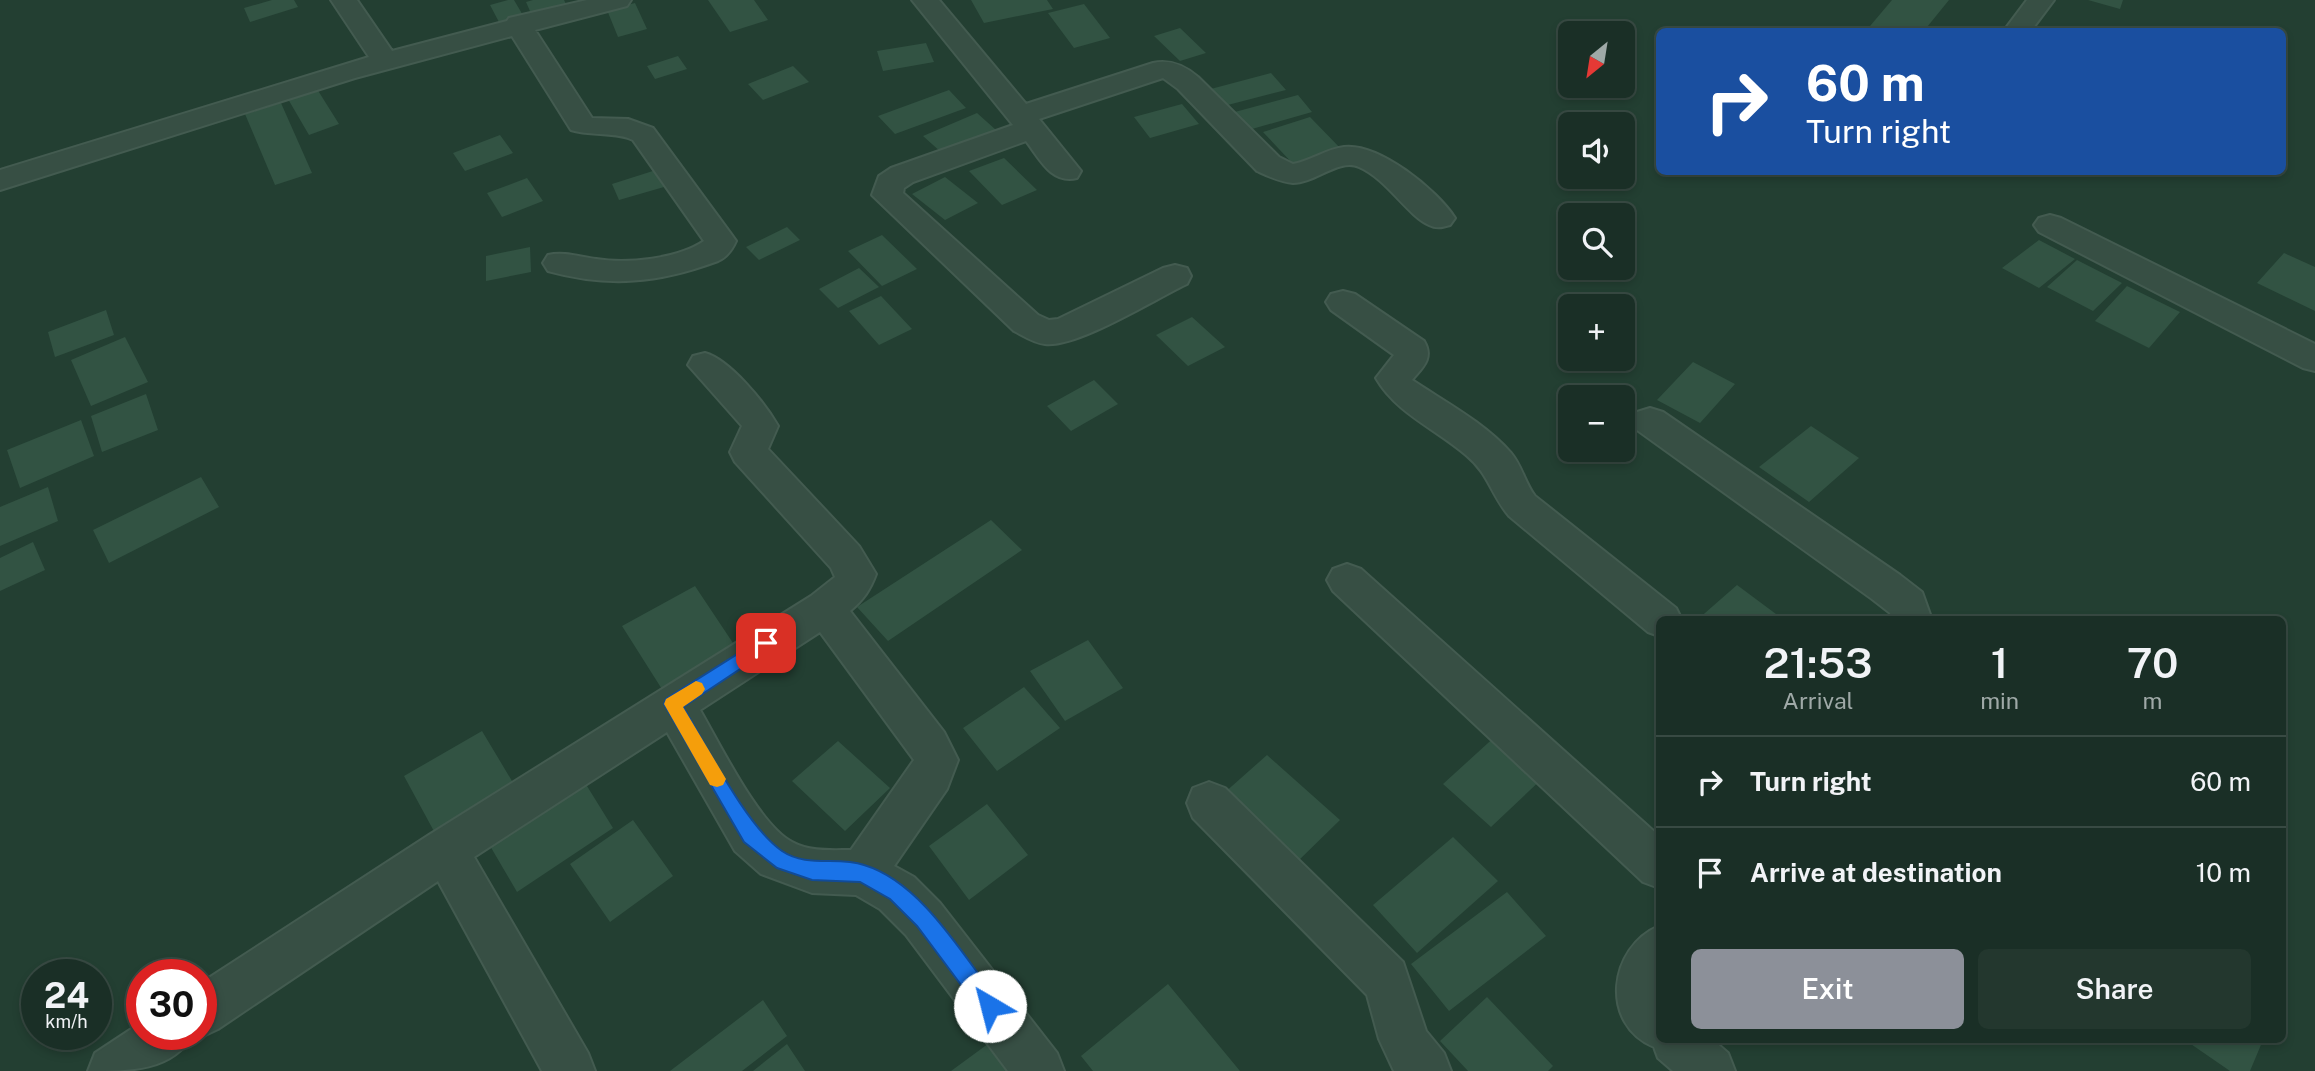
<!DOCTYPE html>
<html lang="en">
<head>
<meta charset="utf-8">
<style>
	:root { --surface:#1a2f26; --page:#23372e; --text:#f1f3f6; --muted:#9fa9a7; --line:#384a43; --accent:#8c9099 }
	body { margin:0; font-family:"Public Sans",sans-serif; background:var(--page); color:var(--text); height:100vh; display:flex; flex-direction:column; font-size:26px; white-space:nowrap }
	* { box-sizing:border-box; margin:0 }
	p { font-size:23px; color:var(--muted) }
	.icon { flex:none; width:38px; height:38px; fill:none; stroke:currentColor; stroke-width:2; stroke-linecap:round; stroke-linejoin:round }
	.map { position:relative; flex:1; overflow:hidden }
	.sheet { position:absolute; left:1656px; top:616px; width:630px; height:427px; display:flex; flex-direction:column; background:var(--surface); border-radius:10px; box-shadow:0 4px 10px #0003,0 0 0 2px var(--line) }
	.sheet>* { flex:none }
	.banner { position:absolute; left:1656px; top:28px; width:630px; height:147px; border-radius:10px; box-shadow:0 4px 10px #0003,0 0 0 2px var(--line); background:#1a4fa0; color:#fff; overflow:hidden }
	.needle { width:46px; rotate:210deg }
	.fabs { position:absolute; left:1558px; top:21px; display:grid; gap:14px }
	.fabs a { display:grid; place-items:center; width:77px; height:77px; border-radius:10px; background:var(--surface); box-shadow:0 4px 10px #0003,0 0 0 2px var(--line); font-size:35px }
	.speed { position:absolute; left:21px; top:959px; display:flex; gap:14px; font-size:35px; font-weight:700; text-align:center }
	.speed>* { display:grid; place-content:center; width:91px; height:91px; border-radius:50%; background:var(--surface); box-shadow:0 4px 10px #0003,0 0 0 2px var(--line); line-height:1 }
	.speed small { font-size:18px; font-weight:400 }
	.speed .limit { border:10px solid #d22; background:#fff; color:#111 }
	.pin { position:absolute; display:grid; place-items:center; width:60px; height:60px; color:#fff; margin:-30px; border-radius:14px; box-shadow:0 4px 10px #0006 }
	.me { position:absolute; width:77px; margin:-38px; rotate:323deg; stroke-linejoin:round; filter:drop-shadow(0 0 5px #0008) }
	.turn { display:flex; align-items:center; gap:24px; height:147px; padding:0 35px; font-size:32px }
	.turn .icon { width:91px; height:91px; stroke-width:2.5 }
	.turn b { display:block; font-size:49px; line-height:60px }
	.eta { display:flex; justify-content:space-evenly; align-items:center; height:119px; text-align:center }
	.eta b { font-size:42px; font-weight:600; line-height:49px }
	.button { display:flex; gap:14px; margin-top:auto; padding:14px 35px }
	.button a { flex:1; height:80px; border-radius:10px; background:var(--accent); color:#fff; font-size:28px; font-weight:600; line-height:80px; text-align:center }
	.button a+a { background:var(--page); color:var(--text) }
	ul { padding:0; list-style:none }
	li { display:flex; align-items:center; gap:21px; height:91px; padding:0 35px; border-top:2px solid var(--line) }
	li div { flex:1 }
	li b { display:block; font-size:26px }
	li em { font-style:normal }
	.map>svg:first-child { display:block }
</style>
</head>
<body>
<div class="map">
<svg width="2315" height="1071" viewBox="0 0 2315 1071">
	<rect width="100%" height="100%" fill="#233f32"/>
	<path fill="#325343" d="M272,0H294L298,7L250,22L244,8Z
		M508,0H514L524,17L500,24L490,5Z
		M533,0H564L568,8L533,18L526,2Z
		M708,0H754L768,20L730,32Z
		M971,0H1047L1053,9L984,23Z
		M1892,0H1949L1923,32H1865Z
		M2088,0H2123L2120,9Z
		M635,3L647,29L618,37L607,10Z
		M1084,4L1110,38L1074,48L1048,13Z
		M1180,28L1206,53L1180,61L1154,36Z
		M926,43L934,62L883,71L877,51Z
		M678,56L687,69L655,79L647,66Z
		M793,66L809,82L763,100L748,84Z
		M1271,73L1286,90L1220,107L1207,90Z
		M317,89L339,124L309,135L288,99Z
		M949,90L966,108L895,134L878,116Z
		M1298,95L1312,112L1245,131L1231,113Z
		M281,103L312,173L275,185L245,114Z
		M1182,104L1199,124L1150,138L1134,117Z
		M977,113L996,130L942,153L923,136Z
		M1310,117L1343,151L1295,166L1263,132Z
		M500,135L513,153L465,171L453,153Z
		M1004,158L1037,190L1002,205L969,171Z
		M656,170L664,187L619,200L612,184Z
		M945,177L978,203L945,220L912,194Z
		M527,178L543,201L502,217L487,193Z
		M787,227L800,240L759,260L746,247Z
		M882,235L917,269L882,286L848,251Z
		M2039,240L2075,259L2039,288L2002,268Z
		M530,247L531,272L486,281V256Z
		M2284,253L2315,267V311L2257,283Z
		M2077,260L2122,283L2093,311L2047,287Z
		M859,268L879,287L838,308L819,289Z
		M2127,286L2180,312L2149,348L2095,321Z
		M881,296L912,329L879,345L849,311Z
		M106,310L114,335L55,357L48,332Z
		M1192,317L1225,347L1188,366L1156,335Z
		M125,337L148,382L91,406L71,360Z
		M1693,362L1735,384L1700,423L1657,400Z
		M1094,380L1118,404L1071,431L1047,406Z
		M146,394L158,430L102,452L91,416Z
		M81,420L94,456L20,488L7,450Z
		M1811,426L1859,458L1809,502L1759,467Z
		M201,477L219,507L109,563L93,530Z
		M48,487L58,521L0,546V507Z
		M991,520L1022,550L888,641L857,607Z
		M33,542L45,570L0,591V558Z
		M1737,585L1784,620H1697Z
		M695,586L739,652L665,694L622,626Z
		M1088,640L1123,688L1065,721L1030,671Z
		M1024,687L1060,728L997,771L963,728Z
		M482,731L515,786L436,835L404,776Z
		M1499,733L1547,774L1491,827L1443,784Z
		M838,741L890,788L845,831L792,781Z
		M1267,755L1340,820L1297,862L1223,794Z
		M582,778L613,828L517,892L486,839Z
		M987,804L1028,855L969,900L929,846Z
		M633,820L673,876L610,922L570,864Z
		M1453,837L1498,881L1417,953L1373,905Z
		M1507,892L1546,936L1449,1011L1411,964Z
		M1168,984L1240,1071H1093L1081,1056Z
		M1487,997L1553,1066L1548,1071H1468L1440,1041Z
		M763,1000L787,1036L742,1071H670Z
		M996,1038L1017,1071H951Z
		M2185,1040H2263L2250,1071H2230Z
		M787,1044L805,1071H753Z"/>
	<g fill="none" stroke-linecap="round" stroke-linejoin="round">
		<g stroke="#435b50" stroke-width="4">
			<path id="street" d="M331,0H357L392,51L507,21L509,18L587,0H631L627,6L535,30L592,118L628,119L653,128L731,234L736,241C732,250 727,257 718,261C658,283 610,288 548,271L543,263L548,255C564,251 580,257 596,259C627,264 678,259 704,241L633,140C618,132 590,136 571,130L512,36L355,78L0,190V170L369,57Z
				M912,0H939L1026,104L1153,63C1171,59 1185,66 1198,77L1279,157L1293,164C1311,161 1326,149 1344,147C1379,143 1437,190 1455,218L1450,225C1443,227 1437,229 1429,225C1407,215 1387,179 1359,167C1339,158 1315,183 1293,183C1280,182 1268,176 1257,171L1178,89L1163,78L1039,119L1081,171L1077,178C1051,184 1040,159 1026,141L913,182L904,188L903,193L1038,315L1049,320L1058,319L1163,268L1175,265L1187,268L1191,276L1187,284C1155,299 1077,348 1045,344C1034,343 1024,336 1014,331L872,195L879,176L891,168L1013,125Z
				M2027,0H2054L2030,32H2003Z
				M2050,215L2061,218L2315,344V371L2303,368L2039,232L2034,225L2039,218Z
				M1343,291L1355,294L1424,341C1434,358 1423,367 1412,380C1445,402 1485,423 1511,453C1522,466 1525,483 1535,496L1676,608L1682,620H1659V636L1648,632L1509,516C1490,493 1489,474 1466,455C1436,429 1396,413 1376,378L1394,355L1331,310L1326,302L1331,294Z
				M705,353C730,360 765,403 778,426L768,449L859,546L876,574C870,590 864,599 850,611L944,732L958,760L947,789L894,866L914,877L940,903L1057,1053L1064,1071H1008L906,935L880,909L856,895L812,893L761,874L735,851L667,732L474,857L588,1053L595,1071H542L438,881L218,1029L201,1037L195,1034H201V983L429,835L811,596L835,577L831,568L735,462L730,452L742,426L688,365L693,356ZM820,632L914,760L851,850C831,850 810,852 792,842C759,825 720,744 700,710Z
				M1650,408L1663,412L1900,575L1922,592L1932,620H1892L1890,613L1872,599L1637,430L1632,421L1637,412Z
				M1347,564L1361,569L1659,836V888L1643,882L1333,591L1327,580L1333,569Z
				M1209,782L1225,788L1403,962L1426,1031L1444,1053L1451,1071H1394L1379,1039L1367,995L1193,818L1187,803L1193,788Z
				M1659,926V1040H1713L1728,1053L1735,1071H1673L1658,1058L1654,1047C1599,1024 1609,947 1659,926Z
				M142,1022V1034H193C173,1071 130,1071 88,1071L95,1053Z"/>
		</g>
		<use href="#street" fill="#374f44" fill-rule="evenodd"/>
	</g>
	<path fill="#1a73e8" stroke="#114b97" stroke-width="2" d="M766,636L772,638L774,643L772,648L683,707C707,746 746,826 782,851C807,868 838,856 864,865C921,882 962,954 997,999L1000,1006L997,1013L990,1016L982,1013L917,926L890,899L860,882L812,880L777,868L744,842L664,704L666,699Z"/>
	<path fill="#f59e0b" d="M696,681L702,683L705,689L702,694L683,707L726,779L723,785L717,787L710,785L664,704L666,699Z"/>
</svg>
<div class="fabs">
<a><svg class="needle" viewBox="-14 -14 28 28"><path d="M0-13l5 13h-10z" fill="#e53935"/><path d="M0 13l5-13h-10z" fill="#9fa9a7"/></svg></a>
<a><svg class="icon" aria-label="sound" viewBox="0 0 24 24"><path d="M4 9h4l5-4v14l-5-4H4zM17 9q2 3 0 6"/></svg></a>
<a><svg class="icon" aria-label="search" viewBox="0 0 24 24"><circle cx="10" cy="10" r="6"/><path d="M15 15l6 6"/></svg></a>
<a>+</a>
<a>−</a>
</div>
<div class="speed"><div>24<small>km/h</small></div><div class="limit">30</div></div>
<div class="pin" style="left:766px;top:643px;background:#d93025"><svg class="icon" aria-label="arrive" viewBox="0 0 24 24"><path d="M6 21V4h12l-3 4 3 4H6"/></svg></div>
<svg class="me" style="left:990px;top:1006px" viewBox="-20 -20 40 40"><circle r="19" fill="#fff"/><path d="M0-13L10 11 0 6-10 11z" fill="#1a73e8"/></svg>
<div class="banner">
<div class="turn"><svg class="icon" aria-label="right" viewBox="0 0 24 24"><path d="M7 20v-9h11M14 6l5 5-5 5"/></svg><div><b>60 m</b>Turn right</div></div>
</div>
<section class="sheet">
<div class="eta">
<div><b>21:53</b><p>Arrival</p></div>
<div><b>1</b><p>min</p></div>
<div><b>70</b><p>m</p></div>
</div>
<ul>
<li><svg class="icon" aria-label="right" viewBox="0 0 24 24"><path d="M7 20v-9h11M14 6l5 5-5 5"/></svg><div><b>Turn right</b></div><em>60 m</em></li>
<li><svg class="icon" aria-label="arrive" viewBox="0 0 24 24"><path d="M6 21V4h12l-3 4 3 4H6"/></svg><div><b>Arrive at destination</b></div><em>10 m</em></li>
</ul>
<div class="button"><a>Exit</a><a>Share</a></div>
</section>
</div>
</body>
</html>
